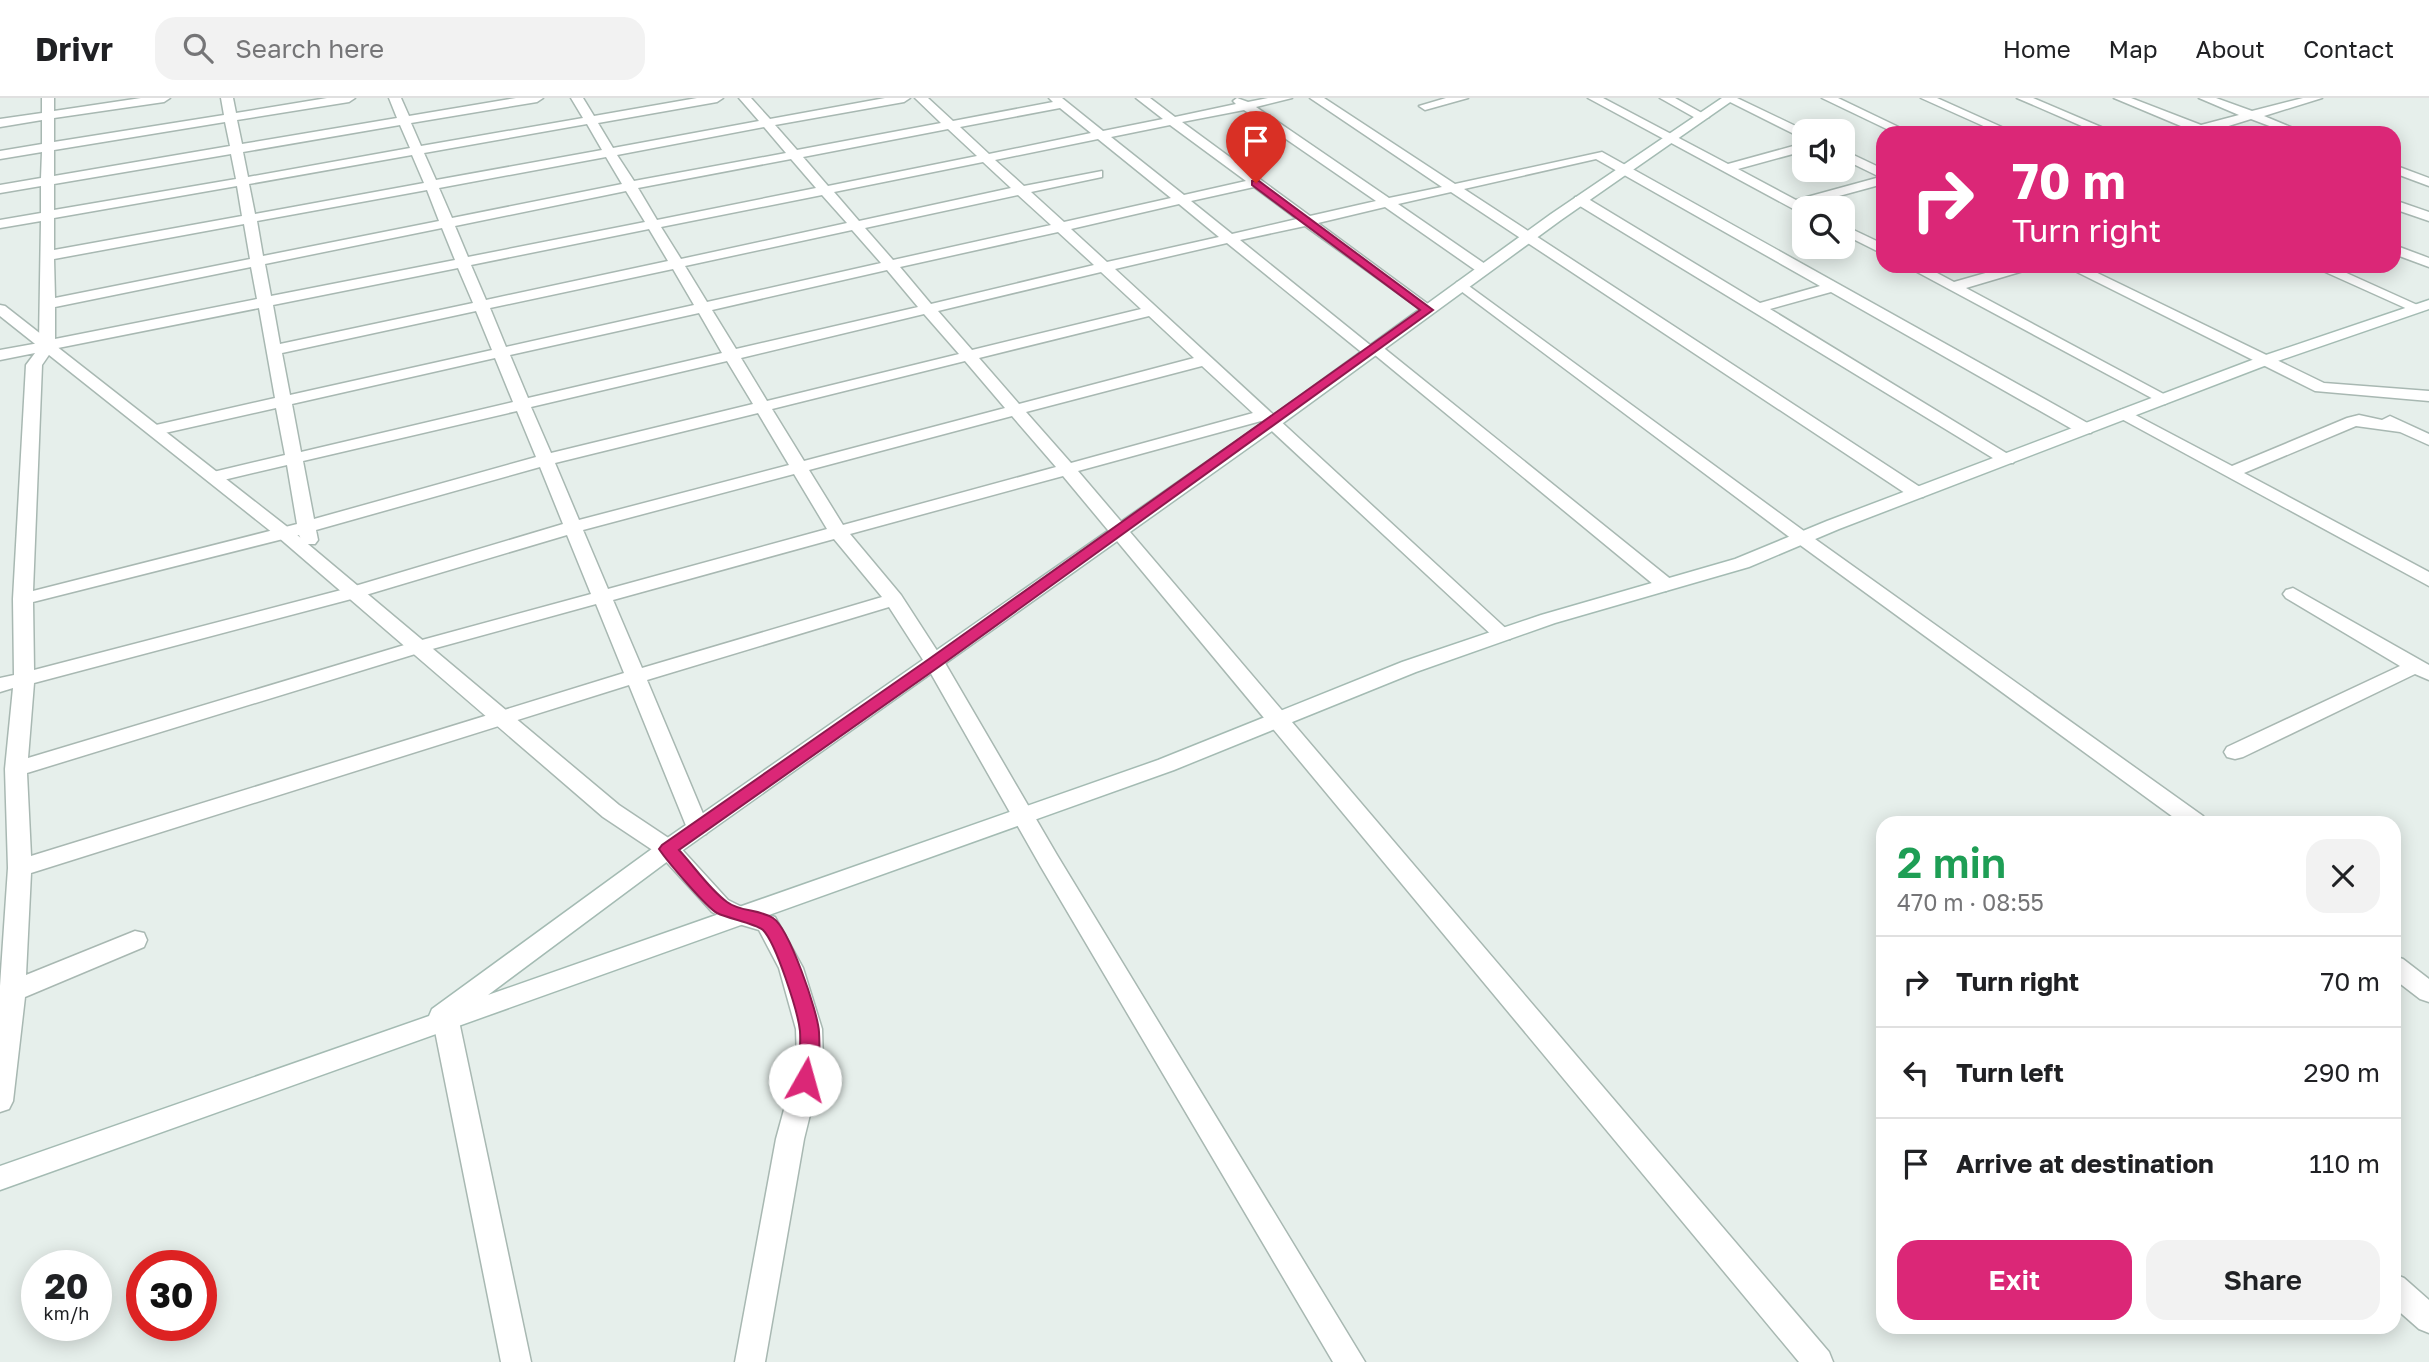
<!DOCTYPE html>
<html lang="en">
<head>
<meta charset="utf-8">
<style>
	:root { --surface:#fff; --page:#f2f2f2; --text:#202124; --muted:#757577; --line:#e0e0e0; --accent:#db2777 }
	body { margin:0; font-family:"Golos Text",sans-serif; background:var(--page); color:var(--text); height:100vh; display:flex; flex-direction:column; font-size:26px; white-space:nowrap }
	* { box-sizing:border-box; margin:0 }
	p { font-size:23px; color:var(--muted) }
	.icon { flex:none; width:38px; height:38px; fill:none; stroke:currentColor; stroke-width:2; stroke-linecap:round; stroke-linejoin:round }
	.map { position:relative; flex:1; overflow:hidden }
	.panel { position:absolute; left:1876px; top:718px; width:525px; height:518px; display:flex; flex-direction:column; background:var(--surface); border-radius:21px; box-shadow:0 4px 18px #0003 }
	.panel>* { flex:none }
	.banner { position:absolute; left:1876px; top:28px; width:525px; height:147px; border-radius:21px; box-shadow:0 4px 18px #0003; background:#db2777; color:#fff; overflow:hidden }
	.tools { position:absolute; left:1792px; top:21px; display:grid; gap:14px }
	.tools a { display:grid; place-items:center; width:63px; height:63px; border-radius:14px; background:var(--surface); box-shadow:0 4px 18px #0003; font-size:35px }
	.speed { position:absolute; left:21px; top:1152px; display:flex; gap:14px; font-size:35px; font-weight:700; text-align:center }
	.speed>* { display:grid; place-content:center; width:91px; height:91px; border-radius:50%; background:var(--surface); box-shadow:0 4px 18px #0003; line-height:1 }
	.speed small { font-size:18px; font-weight:400 }
	.speed .limit { border:10px solid #d22; background:#fff; color:#111 }
	.pin { position:absolute; display:grid; place-items:center; width:60px; height:60px; color:#fff; margin:-72px -30px; border-radius:50% 50% 50% 0; rotate:-45deg; box-shadow:0 0 7px #0007 }
	.pin .icon { rotate:45deg }
	.me { position:absolute; width:77px; margin:-38px; rotate:7deg; stroke-linejoin:round; filter:drop-shadow(0 0 5px #0008) }
	.turn { display:flex; align-items:center; gap:24px; height:147px; padding:0 21px; font-size:32px }
	.turn .icon { width:91px; height:91px; stroke-width:2.5 }
	.turn b { display:block; font-size:49px; line-height:60px }
	.round { display:grid; place-items:center; flex:none; width:74px; height:74px; border-radius:21px; background:var(--page) }
	.headline { display:flex; align-items:center; justify-content:space-between; height:119px; padding:0 21px }
	h1 { font-size:42px; font-weight:600; line-height:52px; color:#1e9e55 }
	.cta { display:flex; gap:14px; margin-top:auto; padding:14px 21px }
	.cta a { flex:1; height:80px; border-radius:21px; background:var(--accent); color:#fff; font-size:28px; font-weight:600; line-height:80px; text-align:center }
	.cta a+a { background:var(--page); color:var(--text) }
	ul { padding:0; list-style:none }
	li { display:flex; align-items:center; gap:21px; height:91px; padding:0 21px; border-top:2px solid var(--line) }
	li div { flex:1 }
	li b { display:block; font-size:26px }
	li em { font-style:normal }
	header { display:flex; align-items:center; gap:42px; box-sizing:border-box; height:98px; padding:0 35px; background:var(--surface); border-bottom:2px solid var(--line) }
	header strong { font-size:33px }
	nav { display:flex; gap:38px; margin-inline-start:auto; font-size:24px }
	.search { width:490px; height:63px; background:var(--page); display:flex; align-items:center; gap:18px; box-sizing:border-box; padding:0 24px; border-radius:21px; color:var(--muted); font-size:26px }
	.map>svg:first-child { display:block }
</style>
</head>
<body>
<header>
<strong>Drivr</strong>
<div class="search"><svg class="icon" aria-label="search" viewBox="0 0 24 24"><circle cx="10" cy="10" r="6"/><path d="M15 15l6 6"/></svg>Search here</div>
<nav><a>Home</a><a>Map</a><a>About</a><a>Contact</a></nav>
</header>
<div class="map">
<svg width="2429" height="1264" viewBox="0 0 2429 1264">
	<rect width="100%" height="100%" fill="#e6efeb"/>
	<g fill="none" stroke-linecap="round" stroke-linejoin="round">
		<g stroke="#a8b8b2" stroke-width="3">
			<path id="minor" d="M42,0H54V13L141,0H170L164,4L54,20V44L224,17L221,0H233L236,15L327,0H355L349,4L237,22L242,46L397,20L389,0H401L409,18L516,0H543L537,4L411,25L421,48L583,20L571,0H583L594,18L697,0H723L717,4L598,25L613,50L759,23L739,0H751L770,21L885,0H910L904,4L775,27L797,52L941,25L915,0H928L953,23L1053,4L1049,0H1062L1103,33L1163,21L1136,0H1150L1175,19L1236,6L1233,3L1237,0L1248,4L1268,0H1292L1256,9L1389,100L1442,89L1310,0H1324L1455,86L1602,54L2091,327L2093,331L2091,335H2079L1831,194L1770,211L2016,361L2013,365H2001L1575,105V99H1585L1760,205L1820,188L1596,61L1464,91L1923,391L1926,395L1923,399H1911L1451,94L1398,106L1488,168V174H1478L1385,109L1318,125L1432,209L1434,212L1427,216L1305,128L1240,142L1370,247H1380L1673,483L1675,487L1666,493L1659,491L1375,257H1365L1227,145L1115,171L1513,537L1510,541H1496L1261,323L1078,373L1829,1254L1833,1264H1799L1063,378L850,436L901,497L945,565L1057,757L1365,1264H1333L1041,769L925,565L889,509L647,582L709,730L706,736L698,738L690,736L687,730L629,587L31,775L26,877L135,833L144,835L147,842L144,849L25,899L13,1003L9,1011L0,1014V888L8,770L5,671L13,590L0,594V580L14,577L13,501L26,267L35,255L0,262V252L39,245L41,123L0,130V122L41,115V88L0,95V87L41,80L42,54L0,61V53L42,46V22L0,29V21L42,15ZM1060,10L1091,35L989,56L960,29ZM1244,12L1376,103L1310,118L1182,24ZM225,24L230,48L54,78V52ZM587,26L602,52L436,82L424,55ZM400,27L410,50L248,79L243,54ZM1170,27L1246,83L1184,97L1111,39ZM764,29L786,55L634,83L617,57ZM948,31L977,58L828,88L803,59ZM1098,41L1171,100L1064,124L1031,94L1102,79V73L1024,88L995,62ZM231,56L236,81L54,112V86ZM412,57L424,85L255,116L249,86ZM606,59L622,86L452,120L439,90ZM791,61L816,90L657,122L638,90ZM983,64L1011,90L859,123L834,94ZM237,88L242,118L54,152V120ZM1254,89L1297,121L1232,136L1191,103ZM427,92L439,123L263,158L257,123ZM626,93L645,124L468,159L455,128ZM822,97L847,125L681,161L661,129ZM1018,97L1051,127L893,162L865,130ZM1179,106L1219,139L1107,164L1071,131ZM244,126L250,161L55,200L54,161ZM442,130L455,162L271,198L265,166ZM649,131L668,163L486,202L471,167ZM852,132L881,165L707,204L685,168ZM1058,134L1094,167L931,206L900,169ZM251,169L257,201L55,241V209ZM458,170L473,205L280,246L273,207ZM673,171L694,207L506,249L490,210ZM887,172L918,209L736,251L712,212ZM1101,174L1141,211L972,252L938,213ZM259,210L275,300L156,327L148,332L156,337L276,310L285,357L209,375L206,379L215,384L287,367L297,426L33,493L42,267L53,251ZM476,213L492,252L290,297L282,255ZM699,215L722,255L528,300L510,257ZM924,216L959,256L767,303L741,260ZM1149,218L1194,260L1019,306L979,260ZM495,260L513,304L301,354L292,306ZM727,263L753,306L551,355L531,309ZM965,263L1005,310L804,363L772,311ZM1202,268L1253,315L1071,365L1026,314ZM517,313L536,359L314,421L303,363ZM758,315L789,367L579,422L555,365ZM1012,318L1056,369L843,427L809,372ZM540,369L563,426L345,491L34,572L33,504L299,437L303,446H315L318,442L316,432ZM794,376L827,431L608,491L583,432ZM567,437L591,496L411,545L28,660L34,585L359,499ZM834,441L882,499L642,570L613,502ZM596,506L624,575L31,758L27,675L425,553Z
				M1446,0H1468L1425,12L1419,8Z
				M1588,0H1603L1728,66L1804,45V53L1738,71L1796,102L1880,79L1843,61V52L1883,71V86L1806,107L1810,110H1804V115L1799,114Z
				M1660,0H1675L1709,19L1699,22Z
				M1722,0H1737L1806,33L1804,41Z
				M1822,0H1838L1911,35H1895Z
				M1921,0H1937L2015,35H1999Z
				M2017,0H2033L2115,35H2098Z
				M2114,0H2131L2201,27L2239,17L2199,0H2216L2252,13L2303,0H2322L2264,18L2305,35H2288L2251,21L2206,35H2180L2188,31Z
				M2394,67L2429,80V88L2394,75Z
				M2394,102L2429,114V123L2394,111Z
				M1843,127L1883,146V156L1843,136Z
				M2394,147L2429,160V169L2394,156Z
				M1906,168H1924L1954,184L2010,168H2032L2030,171L1966,190L2173,301L2165,306L2159,304Z
				M2065,168H2083L2324,285L2429,293V303L2315,293Z
				M2312,168H2331L2424,210L2422,213H2412Z
				M1462,183L1808,436L2203,718L2206,724H2180L1796,444L1457,190L1455,187L1457,184Z
				M2124,311L2232,368L2347,320L2359,317L2382,322L2390,318L2429,336V347L2400,334L2356,328L2244,375L2429,474V488L2118,319L2116,316L2118,313Z
				M2293,490L2429,567V582L2415,576L2243,659L2235,661L2227,659L2224,654L2227,649L2400,568L2286,500L2283,496L2286,492Z
				M668,743L676,745L728,802L746,811L775,819L803,870L822,931L823,964L804,1041L765,1264H735L776,1041L797,964L796,931L779,870L759,832L732,824L712,814L660,757L657,751L660,745Z
				M2394,858L2403,861L2429,881V904L2420,901L2394,881Z
				M446,913L455,916L459,923L531,1264H501L433,923L437,916Z
				M2394,1176L2404,1180L2429,1202V1235L2419,1231L2394,1209Z"/>
		</g>
		<g stroke="#a8b8b2" stroke-width="3">
			<path id="tertiary" d="M0,207L5,208L290,431L619,707L676,745L679,751L676,757L668,759L660,757L603,719L278,439L0,218Z"/>
		</g>
		<g stroke="#a4bbb3" stroke-width="3">
			<path id="secondary" d="M1722,0H1736L1561,122L1279,328L676,757L488,897L1158,662L1402,564L1541,517L1735,461L1827,423L2260,259L2429,202V211L2272,265L1839,431L1749,469L1555,525L1416,574L1174,672L0,1092V1068L429,918L432,911L660,745L1267,322L1551,116Z"/>
		</g>
		<use href="#minor" fill="#fff" fill-rule="evenodd"/>
		<use href="#tertiary" fill="#fff" fill-rule="evenodd"/>
		<use href="#secondary" fill="#fff" fill-rule="evenodd"/>
	</g>
	<path fill="#db2777" stroke="#8e194d" stroke-width="2" d="M1252,83H1259L1433,212L940,568L679,752C694,768 709,791 727,804C740,814 759,811 773,820C789,830 818,914 819,934C820,952 820,971 812,987L805,990L798,987L795,982C799,966 801,950 800,933C798,914 776,845 763,832C754,825 729,821 717,815C706,809 667,763 659,751L662,747L929,561L1420,212L1252,87Z"/>
</svg>
<div class="tools">
<a><svg class="icon" aria-label="sound" viewBox="0 0 24 24"><path d="M4 9h4l5-4v14l-5-4H4zM17 9q2 3 0 6"/></svg></a>
<a><svg class="icon" aria-label="search" viewBox="0 0 24 24"><circle cx="10" cy="10" r="6"/><path d="M15 15l6 6"/></svg></a>
</div>
<div class="speed"><div>20<small>km/h</small></div><div class="limit">30</div></div>
<div class="pin" style="left:1256px;top:85px;background:#d93025"><svg class="icon" aria-label="arrive" viewBox="0 0 24 24"><path d="M6 21V4h12l-3 4 3 4H6"/></svg></div>
<svg class="me" style="left:805px;top:982px" viewBox="-20 -20 40 40"><circle r="19" fill="#fff"/><path d="M0-13L10 11 0 6-10 11z" fill="#db2777"/></svg>
<div class="banner">
<div class="turn"><svg class="icon" aria-label="right" viewBox="0 0 24 24"><path d="M7 20v-9h11M14 6l5 5-5 5"/></svg><div><b>70 m</b>Turn right</div></div>
</div>
<section class="panel">
<div class="headline"><div><h1>2 min</h1><p>470 m · 08:55</p></div><a class="round"><svg class="icon" aria-label="close" viewBox="0 0 24 24"><path d="M6 6l12 12M18 6L6 18"/></svg></a></div>
<ul>
<li><svg class="icon" aria-label="right" viewBox="0 0 24 24"><path d="M7 20v-9h11M14 6l5 5-5 5"/></svg><div><b>Turn right</b></div><em>70 m</em></li>
<li><svg class="icon" aria-label="left" viewBox="0 0 24 24"><path d="M17 20v-9H6M10 6l-5 5 5 5"/></svg><div><b>Turn left</b></div><em>290 m</em></li>
<li><svg class="icon" aria-label="arrive" viewBox="0 0 24 24"><path d="M6 21V4h12l-3 4 3 4H6"/></svg><div><b>Arrive at destination</b></div><em>110 m</em></li>
</ul>
<div class="cta"><a>Exit</a><a>Share</a></div>
</section>
</div>
</body>
</html>
